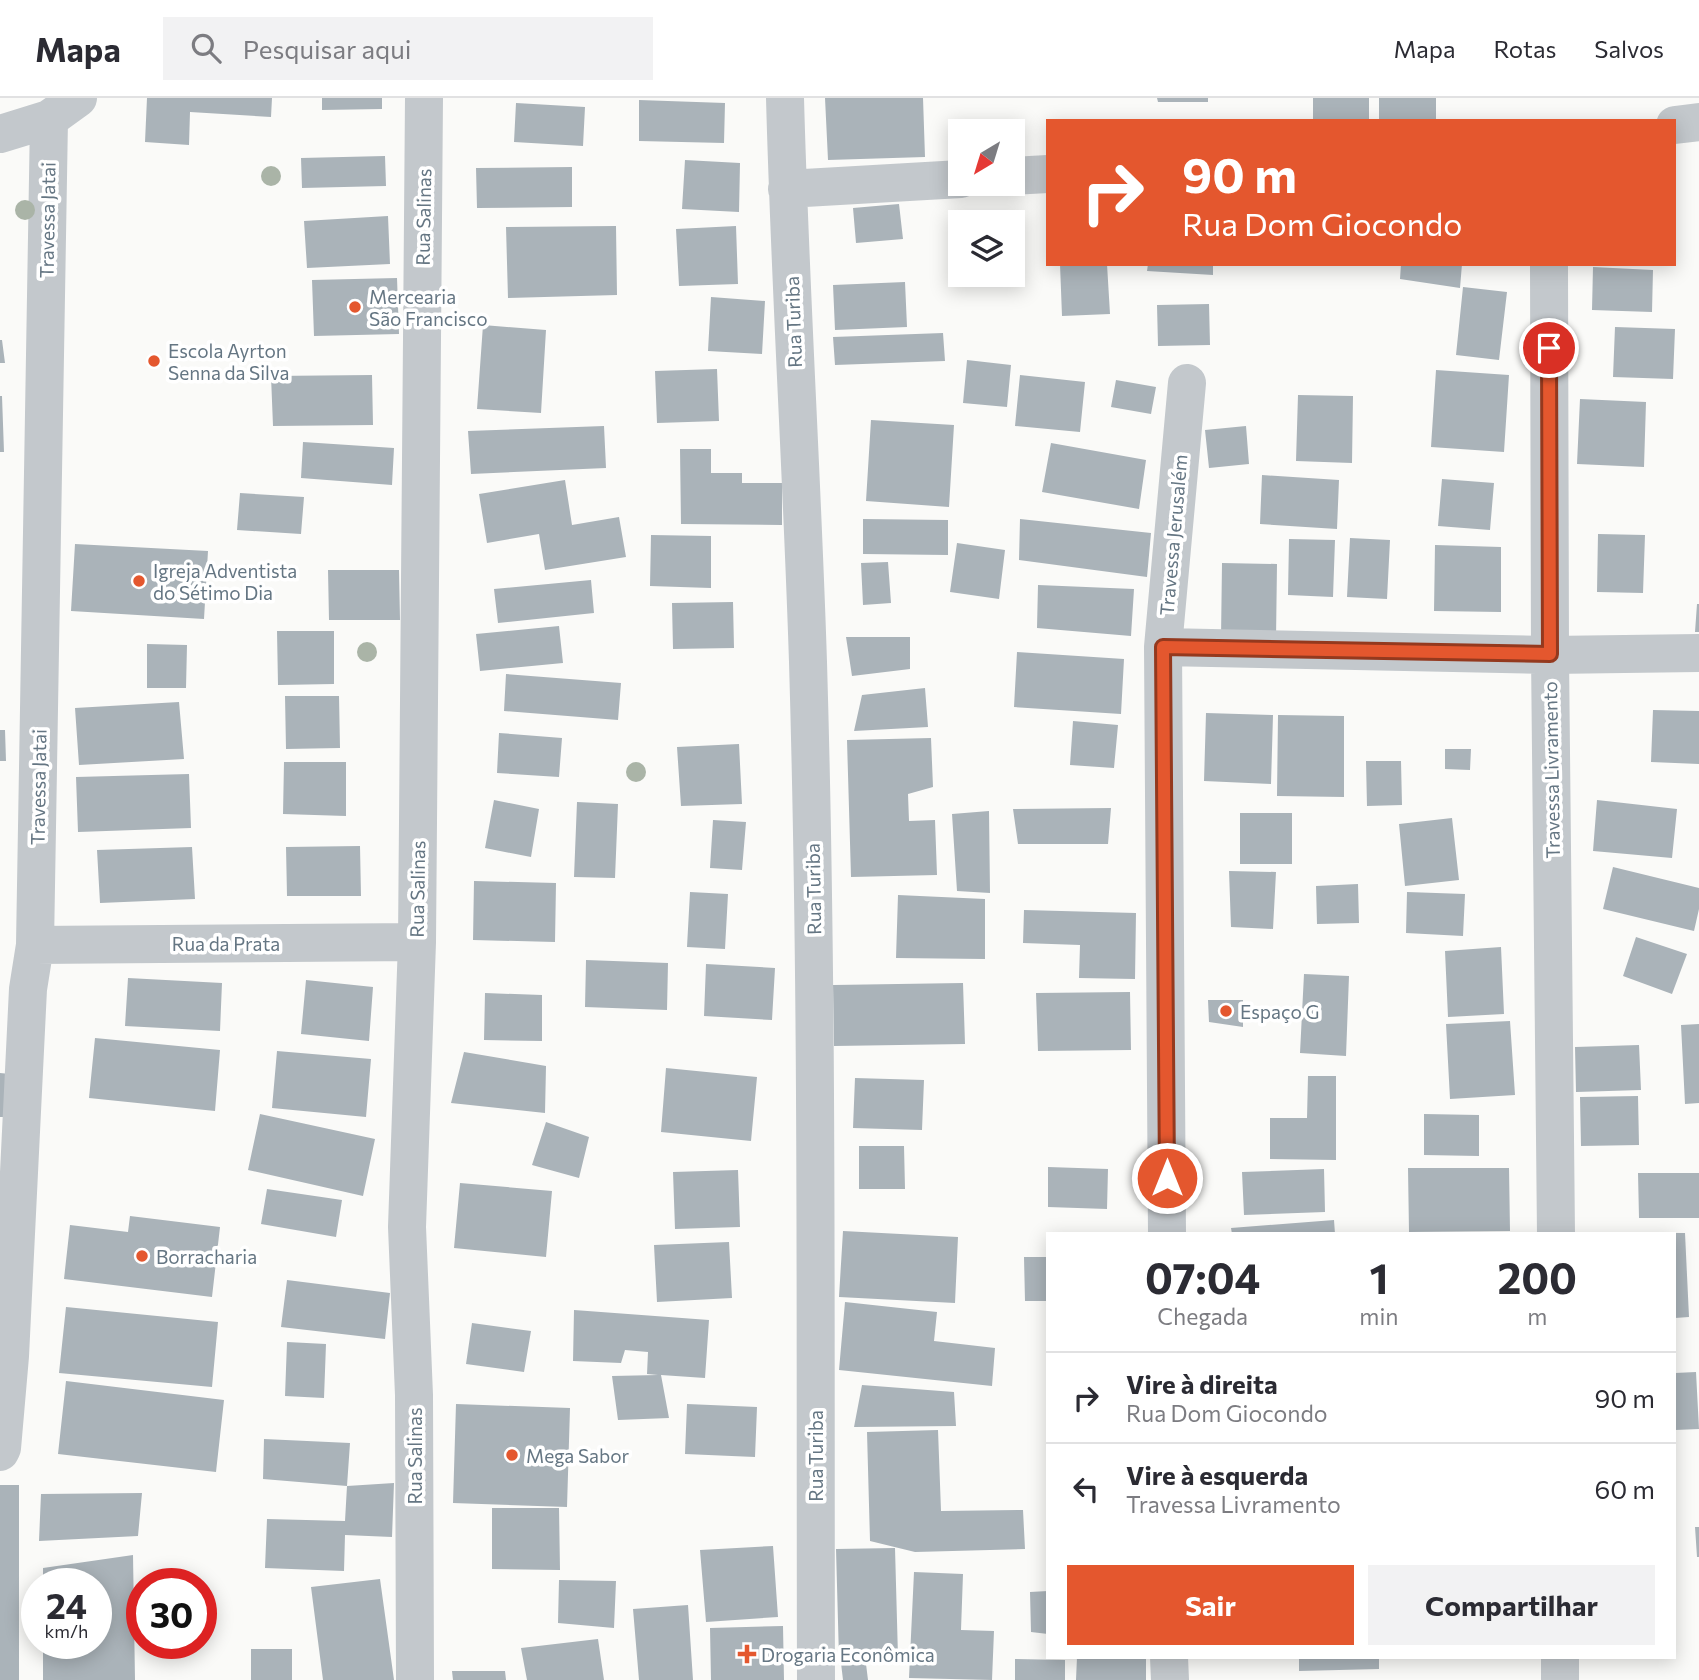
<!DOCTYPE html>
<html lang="pt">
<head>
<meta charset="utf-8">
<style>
	:root { --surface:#fff; --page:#f2f2f3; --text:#2b2b33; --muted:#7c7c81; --line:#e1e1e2; --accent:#e4572e }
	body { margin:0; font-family:Commissioner,sans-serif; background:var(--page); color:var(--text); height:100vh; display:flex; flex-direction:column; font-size:26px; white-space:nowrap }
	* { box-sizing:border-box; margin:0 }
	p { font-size:23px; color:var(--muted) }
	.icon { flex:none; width:38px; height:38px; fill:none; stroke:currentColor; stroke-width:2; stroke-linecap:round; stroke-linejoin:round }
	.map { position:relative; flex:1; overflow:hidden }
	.side { position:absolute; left:1046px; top:1134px; width:630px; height:427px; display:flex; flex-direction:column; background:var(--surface); border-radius:0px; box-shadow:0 4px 18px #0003 }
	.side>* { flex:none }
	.guide { position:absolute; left:1046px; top:21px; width:630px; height:147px; border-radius:0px; box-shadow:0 4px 18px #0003; background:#e4572e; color:#fff; overflow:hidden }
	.needle { width:46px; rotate:218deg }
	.controls { position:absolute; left:948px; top:21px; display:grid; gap:14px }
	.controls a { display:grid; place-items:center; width:77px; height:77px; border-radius:0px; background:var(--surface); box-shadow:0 4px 18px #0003; font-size:35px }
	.speed { position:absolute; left:21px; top:1470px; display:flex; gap:14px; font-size:35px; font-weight:700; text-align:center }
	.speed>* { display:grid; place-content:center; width:91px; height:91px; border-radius:50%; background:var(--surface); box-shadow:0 4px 18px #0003; line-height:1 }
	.speed small { font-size:18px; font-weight:400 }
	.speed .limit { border:10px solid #d22; background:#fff; color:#111 }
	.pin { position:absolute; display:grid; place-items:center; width:60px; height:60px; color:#fff; margin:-30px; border:4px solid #fff; border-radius:50%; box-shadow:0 2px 7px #0007 }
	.me { position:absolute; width:77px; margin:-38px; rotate:0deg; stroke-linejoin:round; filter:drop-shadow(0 0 5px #0008) }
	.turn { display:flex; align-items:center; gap:24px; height:147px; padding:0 21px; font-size:32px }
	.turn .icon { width:91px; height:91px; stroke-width:2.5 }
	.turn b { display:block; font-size:49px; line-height:60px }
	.eta { display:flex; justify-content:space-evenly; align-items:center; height:119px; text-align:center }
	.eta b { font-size:42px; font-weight:700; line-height:49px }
	.cta { display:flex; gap:14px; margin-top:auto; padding:14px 21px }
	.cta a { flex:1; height:80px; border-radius:0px; background:var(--accent); color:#fff; font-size:28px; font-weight:700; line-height:80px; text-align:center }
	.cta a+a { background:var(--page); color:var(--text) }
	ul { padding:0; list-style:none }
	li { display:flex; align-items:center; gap:21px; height:91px; padding:0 21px; border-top:2px solid var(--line) }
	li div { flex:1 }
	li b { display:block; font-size:26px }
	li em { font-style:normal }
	header { display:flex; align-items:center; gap:42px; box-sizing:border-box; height:98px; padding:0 35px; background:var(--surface); border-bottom:2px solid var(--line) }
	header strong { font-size:33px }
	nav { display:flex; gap:38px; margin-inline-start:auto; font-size:24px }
	.search { width:490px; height:63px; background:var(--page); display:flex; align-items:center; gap:18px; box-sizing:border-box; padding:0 24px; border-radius:0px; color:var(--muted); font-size:26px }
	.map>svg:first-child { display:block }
</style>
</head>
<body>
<header>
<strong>Mapa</strong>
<div class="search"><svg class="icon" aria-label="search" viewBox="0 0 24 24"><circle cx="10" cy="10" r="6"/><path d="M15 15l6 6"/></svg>Pesquisar aqui</div>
<nav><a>Mapa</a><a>Rotas</a><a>Salvos</a></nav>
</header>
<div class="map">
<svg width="1699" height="1582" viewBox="0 0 1699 1582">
	<rect width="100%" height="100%" fill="#fafaf8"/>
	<path fill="#aab3b9" d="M147,0H272L271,19L190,14L189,47L145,44Z
		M322,0H382V11L322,12Z
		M825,0H923L925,59L828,62Z
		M1157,0H1208V4H1158Z
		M1313,0H1369V23H1313Z
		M1379,0H1436V23H1379Z
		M639,2L725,5L724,45L639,43Z
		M516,5L585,9L583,48L514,44Z
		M385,58L386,88L302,90L301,60Z
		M685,62L740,65L739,114L682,111Z
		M572,69V109L477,110L476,70Z
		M899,106L903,141L856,145L853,110Z
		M388,118L390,166L307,170L304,123Z
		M616,128L617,197L508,200L506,129Z
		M736,128L738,186L679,188L676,131Z
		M1060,166H1107L1110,216L1062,218Z
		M1148,166H1213V177L1147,173Z
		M1401,166H1462L1460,190L1400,181Z
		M1593,169L1653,172L1652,214L1592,212Z
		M397,180L399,236L314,238L312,182Z
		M905,184L907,229L835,232L833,187Z
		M1463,189L1507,194L1499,262L1456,257Z
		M711,199L765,203L762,256L708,253Z
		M1209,206L1210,247L1158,248L1157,207Z
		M483,227L546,232L541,315L477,311Z
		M1615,229L1675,231L1673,281L1613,279Z
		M943,235L945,263L835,267L833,239Z
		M0,242H2L5,265H0Z
		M967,262L1011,267L1007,309L963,305Z
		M717,271L719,323L657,325L655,273Z
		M1436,272L1509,277L1504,354L1431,349Z
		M372,277L373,327L273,328L271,278Z
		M1020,277L1085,284L1080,334L1015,328Z
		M1116,282L1156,289L1151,316L1111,309Z
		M1298,297L1353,298L1352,365L1296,363Z
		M0,298H2L4,354H0Z
		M1580,301L1646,304L1644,369L1577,366Z
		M871,322L954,327L949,409L866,403Z
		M604,328L606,370L471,376L468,333Z
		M1246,328L1249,366L1209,370L1205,332Z
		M303,344L394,350L392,387L301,380Z
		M1051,345L1146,362L1139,411L1042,394Z
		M680,351H711V375H742V385H782V427L681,426Z
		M1262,377L1339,382L1337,431L1260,426Z
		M1442,381L1494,385L1490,432L1438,428Z
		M565,382L572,427L619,419L626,459L545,472L539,436L487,445L479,396Z
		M240,395L304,399L301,436L237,432Z
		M863,421L948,422V457L863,456Z
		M1020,421L1151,435L1147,479L1019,462Z
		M1598,436L1645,437L1643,495L1597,494Z
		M651,437L711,438V490L650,488Z
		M1350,440L1390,442L1387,501L1347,499Z
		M1289,441L1335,442L1333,499L1288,497Z
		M957,445L1005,452L999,501L950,494Z
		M75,446L208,453L204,521L71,513Z
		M1435,447L1501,449V514L1434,513Z
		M888,464L891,505L863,507L861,465Z
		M1222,465L1277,466L1276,541L1221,540Z
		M328,472H399L400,522H329Z
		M591,482L594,515L498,525L494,491Z
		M1038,487L1134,491L1131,538L1037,530Z
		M733,504L734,550L673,551L672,505Z
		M1697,506H1699V534H1695Z
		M559,528L563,565L480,573L476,536Z
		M277,533H334V586L278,587Z
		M846,539H910V571L852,578Z
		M147,546L187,547L186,590H147Z
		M1017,554L1124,561L1121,616L1014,609Z
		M506,576L621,585L618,622L504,613Z
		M925,590L928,629L854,633L862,597Z
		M285,598H339L340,650L286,651Z
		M179,604L184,661L79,667L75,610Z
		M1653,612L1699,613V666L1651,664Z
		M1206,615L1273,617L1271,686L1204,683Z
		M1278,617L1344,618V699L1277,698Z
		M1073,623L1118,627L1114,670L1070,667Z
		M0,632H5L6,663H0Z
		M499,635L562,640L559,679L497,675Z
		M931,640L933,689L908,696L909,723L935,722L937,777L851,779L847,642Z
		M739,646L742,706L681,708L677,649Z
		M1445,651H1471L1470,672L1445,671Z
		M1366,663H1401L1402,707L1367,708Z
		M284,664H346V718L283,716Z
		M189,676L191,730L78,734L76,679Z
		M494,702L539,711L531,759L485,750Z
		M1597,702L1677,711L1672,760L1593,753Z
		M577,704L618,706L615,780L574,779Z
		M1111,710L1108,746H1018L1013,711Z
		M989,713L990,795L957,793L952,716Z
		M1240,715H1292V766H1240Z
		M1452,720L1459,782L1405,788L1399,726Z
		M713,722L746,724L742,772L710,770Z
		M360,748L361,798H287L286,749Z
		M192,749L195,801L100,805L97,752Z
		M1613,769L1699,790V811L1694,833L1603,811Z
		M1229,773L1276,774L1273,831L1231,829Z
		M474,783L556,785L555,844L473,842Z
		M1358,786L1359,825L1317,826L1316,788Z
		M690,794L728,796L725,851L687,849Z
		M1407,794L1465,796L1463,838L1406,835Z
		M898,797L985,801V861L896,860Z
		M1024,812L1136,815L1135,881L1079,880L1080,847L1023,845Z
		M1636,839L1687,856L1672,896L1623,878Z
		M1501,849L1504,916L1448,919L1445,853Z
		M586,862L668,865L667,912L585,909Z
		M706,866L775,870L772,922L704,918Z
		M1304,876L1349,878L1346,958L1300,955Z
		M128,880L222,885L220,933L125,928Z
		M306,882L373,889L369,943L301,936Z
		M963,885L965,946L834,948L833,887Z
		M1130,894L1131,952L1038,953L1036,895Z
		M485,895L542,897V943L484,942Z
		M1208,902H1243V929L1209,924Z
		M1510,923L1515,997L1450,1001L1446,926Z
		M1699,926V1005L1685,1006L1681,927Z
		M95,940L220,952L215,1013L89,1000Z
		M1639,947L1641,992L1576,994L1575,949Z
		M277,953L371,961L366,1019L272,1010Z
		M464,954L546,968L545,1015L451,1005Z
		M666,970L757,979L751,1043L661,1034Z
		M0,975L10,976L8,1019H0Z
		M1308,978H1336V1062L1270,1061V1020H1307Z
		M855,980L924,982L922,1032L853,1030Z
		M1638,998L1639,1047L1581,1048L1580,999Z
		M260,1016L375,1041L363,1098L248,1072Z
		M1424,1016L1479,1017V1058L1424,1057Z
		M546,1024L589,1039L579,1080L532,1067Z
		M859,1048H904L905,1091H859Z
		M1048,1069L1108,1071L1107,1111L1048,1109Z
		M1408,1070H1509L1510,1133L1409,1134Z
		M1324,1071L1325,1114L1244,1117L1242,1074Z
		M738,1072L740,1129L675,1131L673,1074Z
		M1638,1075H1699V1120H1639Z
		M460,1085L552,1093L546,1159L454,1150Z
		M267,1091L342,1102L336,1139L261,1126Z
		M130,1118L220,1129L212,1199L64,1181L70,1127L128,1134Z
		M1334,1122L1335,1136H1232L1231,1130Z
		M843,1133L958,1139L955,1205L839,1199Z
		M1685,1135L1689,1219L1675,1220V1135Z
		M729,1144L732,1200L657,1204L654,1147Z
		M1024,1159H1048V1203H1025Z
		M287,1182L390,1195L385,1241L281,1229Z
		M845,1204L937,1214L934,1243L995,1250L992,1288L839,1272Z
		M66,1209L218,1224L212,1289L59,1275Z
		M574,1212L709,1222L705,1280L661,1277L669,1320L618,1322L612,1278L658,1277L647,1276L648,1254L625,1252L621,1265L573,1263Z
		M472,1225L531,1233L524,1274L466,1266Z
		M287,1244L326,1246L324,1300L285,1298Z
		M1696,1274L1699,1331L1675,1332V1275Z
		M66,1283L224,1302L216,1374L58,1356Z
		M862,1287L954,1294L956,1328L854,1329Z
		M456,1306L570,1310L567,1409L453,1405Z
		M687,1306L757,1309L755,1359L685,1356Z
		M938,1332L941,1413L1023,1412L1025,1451L915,1454L870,1443L867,1334Z
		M264,1341L350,1345L347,1388L263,1381Z
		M394,1385L392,1439L345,1437L344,1473L265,1470L267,1421L345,1423L347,1388Z
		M0,1387H19V1582H0Z
		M142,1395L138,1438L39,1443L41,1396Z
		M492,1410H559L560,1472L492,1471Z
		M1695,1429H1699V1459H1697Z
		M773,1448L778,1519L706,1524L700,1452Z
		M895,1450L898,1559L839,1560L836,1451Z
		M133,1457L135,1582H43V1545H96V1486H43V1470Z
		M914,1474L963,1476L961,1532L994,1533L992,1582L909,1580Z
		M380,1481L394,1582H323L311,1489Z
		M559,1482L616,1483L614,1530L558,1525Z
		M1048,1493V1536L1031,1534L1030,1494Z
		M688,1507L693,1582H639L633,1511Z
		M783,1528L784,1582H711L710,1530Z
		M598,1541L604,1582H527L521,1550Z
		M251,1551H292V1582H251Z
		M1077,1559H1146V1582H1076Z
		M1299,1559H1379V1571L1299,1573Z
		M1015,1561L1065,1562V1582H1015Z
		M841,1565L866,1566L868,1582H843Z
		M452,1573H505L506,1582H453Z"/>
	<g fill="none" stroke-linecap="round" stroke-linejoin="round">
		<path stroke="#c3c8cc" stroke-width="38" d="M785,0C790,188 802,376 808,564C818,903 815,1243 816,1582
			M1675,27L1699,24
			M0,36L49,21L78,0
			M1013,78L1048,76
			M787,91L961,81
			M1549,166L1550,557L1556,1136
			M1163,549L1550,557L1699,555
			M35,847L417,844
			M1167,1136L1163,549L1187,285
			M0,1354L2,1350L10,1258L28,891L35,847L49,21
			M1169,1559L1170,1582
			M1560,1559V1582
			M415,1582L414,1297L407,1129L417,844L424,0"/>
	</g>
	<g fill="#aab4a7">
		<circle cx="271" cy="78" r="10"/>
		<circle cx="25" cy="112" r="10"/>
		<circle cx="367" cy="554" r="10"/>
		<circle cx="636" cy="674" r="10"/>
	</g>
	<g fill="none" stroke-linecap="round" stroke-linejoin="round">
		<g stroke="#94391e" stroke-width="18">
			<path id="route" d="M1167,1080L1163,549L1550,556L1549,250"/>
		</g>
		<use href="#route" stroke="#e4572e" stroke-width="12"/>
	</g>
	<g fill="#e4572e" stroke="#fff" stroke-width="2.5">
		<circle cx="355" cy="209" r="7"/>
		<circle cx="154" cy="263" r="7"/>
		<circle cx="139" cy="483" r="7"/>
		<circle cx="1226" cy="913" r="7"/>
		<circle cx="142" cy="1158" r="7"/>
		<circle cx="512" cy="1357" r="7"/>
		<path d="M743.5 1545.5h7v7h7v7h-7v7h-7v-7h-7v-7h7z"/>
	</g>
	<g text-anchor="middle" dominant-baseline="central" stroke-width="7" stroke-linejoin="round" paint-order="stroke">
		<g font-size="19" fill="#657683" stroke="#fff">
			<text transform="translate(423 119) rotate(-89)">Rua Salinas</text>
			<text transform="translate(47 122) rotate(-89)">Travessa Jatai</text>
			<text transform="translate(793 224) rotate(-92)">Rua Turiba</text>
			<text transform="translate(1173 437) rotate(-85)">Travessa Jerusalém</text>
			<text transform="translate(1551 672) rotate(-91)">Travessa Livramento</text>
			<text transform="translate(38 689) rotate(-89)">Travessa Jatai</text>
			<text transform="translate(417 791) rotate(-89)">Rua Salinas</text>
			<text transform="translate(813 791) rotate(-91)">Rua Turiba</text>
			<text x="226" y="845">Rua da Prata</text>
			<text transform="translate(414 1358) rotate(-90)">Rua Salinas</text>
			<text transform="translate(815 1358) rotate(-90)">Rua Turiba</text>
		</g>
		<g font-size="19" fill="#657683" stroke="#fff" text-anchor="start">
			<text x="369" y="198">Mercearia<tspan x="369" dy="22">São Francisco</tspan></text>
			<text x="168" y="252">Escola Ayrton<tspan x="168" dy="22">Senna da Silva</tspan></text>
			<text x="153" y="472">Igreja Adventista<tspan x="153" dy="22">do Sétimo Dia</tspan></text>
			<text x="1240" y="913">Espaço G</text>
			<text x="156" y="1158">Borracharia</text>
			<text x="526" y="1357">Mega Sabor</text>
			<text x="761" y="1556">Drogaria Econômica</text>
		</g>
	</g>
</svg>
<div class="controls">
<a><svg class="needle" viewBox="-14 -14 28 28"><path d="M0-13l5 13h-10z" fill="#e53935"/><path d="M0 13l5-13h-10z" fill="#7c7c81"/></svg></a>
<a><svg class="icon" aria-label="layers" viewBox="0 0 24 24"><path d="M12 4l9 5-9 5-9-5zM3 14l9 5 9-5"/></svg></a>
</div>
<div class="speed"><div>24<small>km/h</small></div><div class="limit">30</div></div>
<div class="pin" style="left:1549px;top:250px;background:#d93025"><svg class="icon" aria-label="arrive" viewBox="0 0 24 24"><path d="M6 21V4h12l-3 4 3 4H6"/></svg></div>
<svg class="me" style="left:1167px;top:1080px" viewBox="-20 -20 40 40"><circle r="17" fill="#e4572e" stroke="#fff" stroke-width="3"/><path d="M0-11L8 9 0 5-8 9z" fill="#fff"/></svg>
<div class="guide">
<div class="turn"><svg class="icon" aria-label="right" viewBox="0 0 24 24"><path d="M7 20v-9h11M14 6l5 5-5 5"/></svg><div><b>90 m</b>Rua Dom Giocondo</div></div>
</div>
<section class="side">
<div class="eta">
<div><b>07:04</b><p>Chegada</p></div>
<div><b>1</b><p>min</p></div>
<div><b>200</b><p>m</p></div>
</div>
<ul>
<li><svg class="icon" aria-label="right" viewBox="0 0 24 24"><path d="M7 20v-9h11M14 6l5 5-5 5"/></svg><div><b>Vire à direita</b><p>Rua Dom Giocondo</p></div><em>90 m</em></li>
<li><svg class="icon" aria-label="left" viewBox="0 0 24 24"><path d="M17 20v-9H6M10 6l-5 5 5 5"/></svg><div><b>Vire à esquerda</b><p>Travessa Livramento</p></div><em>60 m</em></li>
</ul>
<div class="cta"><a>Sair</a><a>Compartilhar</a></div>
</section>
</div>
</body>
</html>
